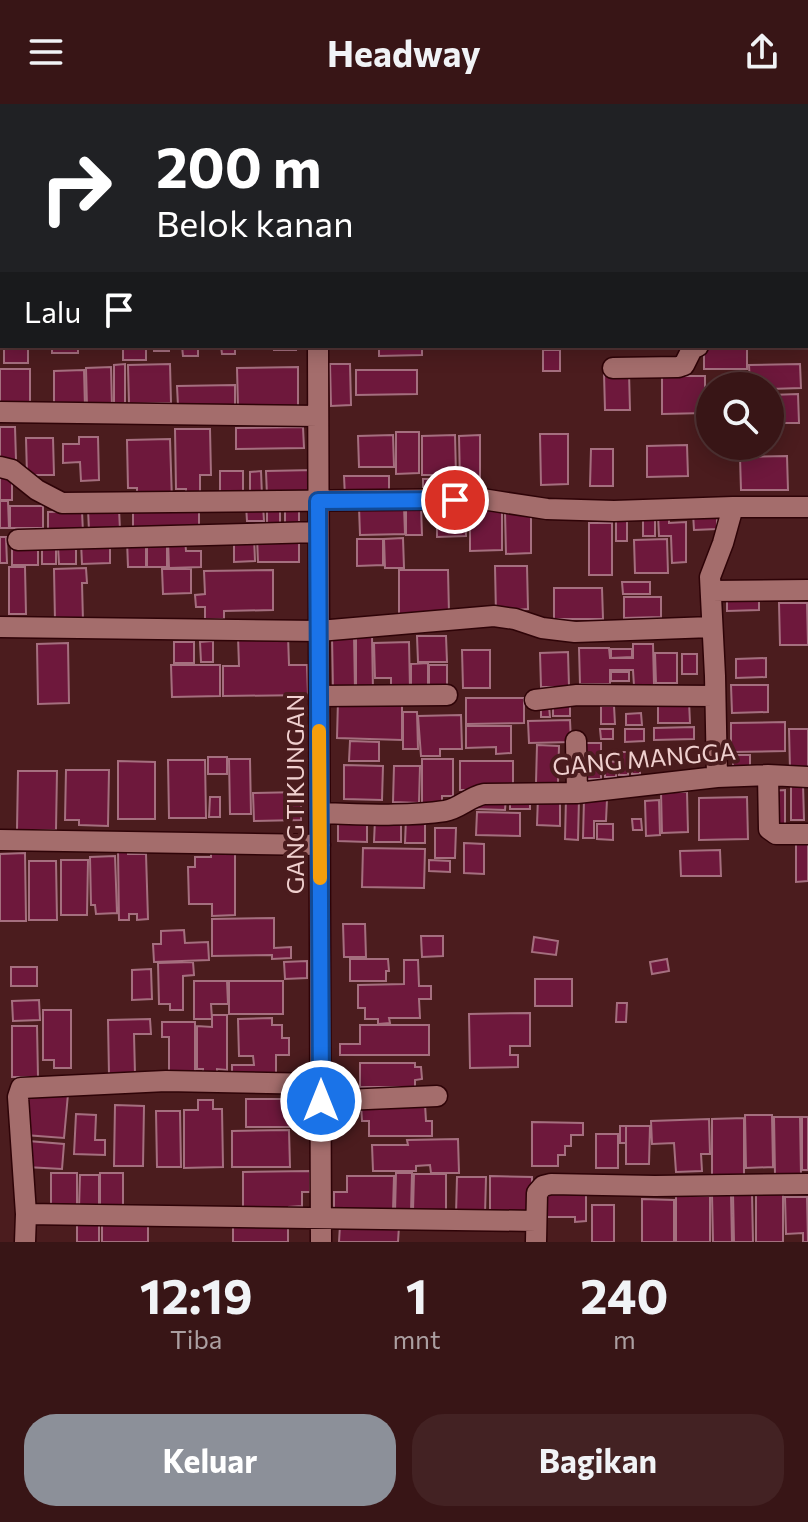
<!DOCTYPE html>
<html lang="id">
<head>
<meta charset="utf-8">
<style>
	:root { --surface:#381516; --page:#432223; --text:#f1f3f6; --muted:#ab9fa1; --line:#523435; --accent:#8c9099 }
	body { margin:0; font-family:Commissioner,sans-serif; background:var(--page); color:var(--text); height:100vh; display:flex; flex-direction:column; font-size:30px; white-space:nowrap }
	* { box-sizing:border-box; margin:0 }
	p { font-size:26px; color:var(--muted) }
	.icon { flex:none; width:44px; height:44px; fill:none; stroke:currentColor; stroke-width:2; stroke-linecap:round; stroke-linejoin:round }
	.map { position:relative; height:1138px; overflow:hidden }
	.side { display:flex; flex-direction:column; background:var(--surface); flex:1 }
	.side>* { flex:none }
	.guide { position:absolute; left:0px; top:0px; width:808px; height:244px; box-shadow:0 4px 20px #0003,0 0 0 2px var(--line); background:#202124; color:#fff; overflow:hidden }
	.buttons { position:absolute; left:696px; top:268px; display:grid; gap:16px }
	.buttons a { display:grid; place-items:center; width:88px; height:88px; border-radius:50%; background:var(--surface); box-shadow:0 4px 20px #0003,0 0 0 2px var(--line); font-size:40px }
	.pin { position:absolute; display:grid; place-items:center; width:68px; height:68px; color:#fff; margin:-34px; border:4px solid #fff; border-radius:50%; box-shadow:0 2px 8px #0007 }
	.me { position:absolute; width:88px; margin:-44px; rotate:0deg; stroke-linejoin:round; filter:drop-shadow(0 0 6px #0008) }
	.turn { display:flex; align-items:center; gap:28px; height:168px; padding:0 24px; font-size:36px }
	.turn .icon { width:104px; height:104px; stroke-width:2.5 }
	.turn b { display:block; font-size:56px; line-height:68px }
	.then { display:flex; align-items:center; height:76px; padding:0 24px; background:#0003; gap:16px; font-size:30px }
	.eta { display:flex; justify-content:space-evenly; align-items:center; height:136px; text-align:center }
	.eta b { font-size:48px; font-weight:700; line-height:56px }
	.button { display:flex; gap:16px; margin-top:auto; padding:16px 24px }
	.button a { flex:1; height:92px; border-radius:32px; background:var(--accent); color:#fff; font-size:32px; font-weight:700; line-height:92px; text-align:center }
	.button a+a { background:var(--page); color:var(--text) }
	header { display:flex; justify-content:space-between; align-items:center; height:104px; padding:0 24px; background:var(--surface); font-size:36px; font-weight:700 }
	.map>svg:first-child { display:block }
</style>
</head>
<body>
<header><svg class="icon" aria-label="menu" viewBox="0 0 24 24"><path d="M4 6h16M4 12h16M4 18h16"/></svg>Headway<svg class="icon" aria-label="share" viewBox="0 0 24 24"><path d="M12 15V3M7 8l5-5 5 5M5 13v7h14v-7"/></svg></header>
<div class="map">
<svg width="808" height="1138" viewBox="0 0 808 1138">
	<rect width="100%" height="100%" fill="#4b1c1e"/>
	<path fill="#6e183c" stroke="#a56f7f" stroke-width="2" d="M724,0H781V2H724Z
		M0,12H2V60H0Z
		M806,79H808V116H806Z
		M0,140H2V173H0Z
		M4,242H28V259H4Z
		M52,242H78V249H52Z
		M123,242H146V256H123Z
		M154,242H169V247H154Z
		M182,242H198V252H183Z
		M221,242H235V250H222Z
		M274,242H296V246H274Z
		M379,242H432V244H422V251L379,252Z
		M704,242H747V265H704Z
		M543,246H560V267H543Z
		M125,260V299H114V261Z
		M170,260L171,299L129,300L128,261Z
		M330,260H350L351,301L331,302Z
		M800,260L801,284L770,285V282H750L749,261Z
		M111,263L112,303H87L86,264Z
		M298,263V302L238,303L237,264Z
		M0,265H30V298H0Z
		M84,266L85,304L54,305V267Z
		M356,266H417V290L356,291Z
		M629,268L630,306H605L604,269Z
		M662,272H705V309L662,310Z
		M235,281V301L178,302L177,282Z
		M798,290L799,319H770V291Z
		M0,323H15L16,356H0Z
		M303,323L304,344L236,345V324Z
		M175,325H210L211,371H200V389H186V385H176Z
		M396,328H419V369L396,370Z
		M540,330H568V380L541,381Z
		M393,331L394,363H359L358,332Z
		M455,331L456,371H422V332Z
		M480,331V377L460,378L459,332Z
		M79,333H98L99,376L81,377L80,358L63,359V340H79Z
		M26,334H53L54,371H27Z
		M170,335L172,397L137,398V384H128L127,336Z
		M687,341L688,372L647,373V342Z
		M591,345H613V382H590Z
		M787,352L788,386H741L740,353Z
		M0,366H12V396H0Z
		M314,366V391L267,392L266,367Z
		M220,367H243V395H220Z
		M261,367L262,392H250V368Z
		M344,372H389V392L345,393Z
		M423,375H434V384H423Z
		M0,397H8L9,424H0Z
		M246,401H263L264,417H247Z
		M280,401V421H267V402Z
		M285,401H299V422H285Z
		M406,401H421L422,431H406Z
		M10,402H43V424H10Z
		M199,402V424L133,425V403Z
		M404,402L405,430L360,431L359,403Z
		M465,404L466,432L437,433V405Z
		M88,405H119L120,426L89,427Z
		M470,406H502V446L470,447Z
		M531,406V449L506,450L505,407Z
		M82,407L83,429L48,430V408Z
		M717,408V425L694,426L693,409Z
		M643,410H655V432H643Z
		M658,411H669V419L686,418V458L672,459L671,432H659Z
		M616,414H627V437H616Z
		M589,419H612V471H589Z
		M0,433H6L7,459H0Z
		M234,433H254L255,457L234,458Z
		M257,433H299V458H258Z
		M403,434L404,464H385L384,435Z
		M147,435H167V463H147Z
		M185,435L186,447H201V463L169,464L168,436Z
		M357,435H383V461L357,462Z
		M667,435L668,469H635L634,436Z
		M127,436H146V463H128Z
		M42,437H56V460H42Z
		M110,437V459L82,460L81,438Z
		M38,441V461H12V442Z
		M58,442H76V460H59Z
		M495,462H527L528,505L516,506L496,511Z
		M9,463H25L26,510H9Z
		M86,464L87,479H82L83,517H55L54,465Z
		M162,465H191V489L163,490Z
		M273,466V506L224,507V515H205V503H196L195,491L205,490L204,467Z
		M399,466H448L449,510H399Z
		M622,478H650V490H623Z
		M554,484H602L603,515H554Z
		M759,487V506L727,507V488Z
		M624,493H661V513L624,514Z
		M779,499H807L808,541H780Z
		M288,531L289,561H307L308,591L223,592V562H239L238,532Z
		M354,531L355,587L333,588L332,532Z
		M372,532L373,587H356V533Z
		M417,532H446L447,558H418Z
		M213,537V558H201L200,538Z
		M174,538H194V559H174Z
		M409,538L410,585L391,586V574H375L374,539Z
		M68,539L69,599L38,600L37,540Z
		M633,540H653L654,581L634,582L633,566H610V580H580L579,544H609L610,554H633Z
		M611,545H632V553L611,554Z
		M462,546H490V584H463Z
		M568,548L569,583H541L540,549Z
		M655,549H677V579H656Z
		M682,550H697V570H682Z
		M766,554V573L736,574V555Z
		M428,559V587L411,588V560Z
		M171,561H220V592L172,593Z
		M429,561H447V587H429Z
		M611,568H629V577H611Z
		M731,581H768V608L732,609Z
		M466,594H524V619L466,620Z
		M338,596L402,597V636L337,634Z
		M658,597H689L690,619H658Z
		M541,602H549L550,613H541Z
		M553,602H570V612H553Z
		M601,602H614L615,620H601Z
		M403,608H417L418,645H403Z
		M641,609L642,621H626V610Z
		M461,611L462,645H440V652H421L418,612Z
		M570,616L571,638L529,639L528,617Z
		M785,618V647L731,648V619Z
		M466,622H511V649L496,650V643L466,644Z
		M694,623V635L654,636V624Z
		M600,625H613V635H601Z
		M625,625H644V637L625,638Z
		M789,625H808V665H790Z
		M350,637L379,638V657H349Z
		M584,639H601V675H583Z
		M537,641L559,642L558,679H536Z
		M620,648H629L628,671H619Z
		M733,651H750V663L733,664Z
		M208,653H227V670H208Z
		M229,655H250L251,710H230Z
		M422,655H453V692H442V702H422Z
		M632,655H640V670H632Z
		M168,656H205L206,714H169Z
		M118,657L155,658V715H118Z
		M460,657H513V686H460Z
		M605,657L617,658L616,673H605Z
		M344,661L383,662L382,696L344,695Z
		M394,662H420L419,699L393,698Z
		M66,666H109L108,722L79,721V716H65Z
		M18,667H57L56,726H17Z
		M791,679H803L804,716H791Z
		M785,686V721H771L770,687Z
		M301,688V716L254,717L253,689Z
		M661,688H687L688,728L662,729Z
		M476,692L506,693L505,706L475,705Z
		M510,692H530V705H510Z
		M538,692H560V722L537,721Z
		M210,693H220V713H209Z
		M747,693L748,735L699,736V694Z
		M566,694H579L578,736L565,735Z
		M584,695H607L606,717H594V734H583Z
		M659,696L660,731L646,732L645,697Z
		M477,708L520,709V732L476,731Z
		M338,713L367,714V738L338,737Z
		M406,714H425V739H405Z
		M375,715L401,716V738H374Z
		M632,715H641L642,726H633Z
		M597,720H613V736L597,735Z
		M435,724H456L455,754H435Z
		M796,735H808V777L796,778Z
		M464,739L484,740V770L464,769Z
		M235,741V811L212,812V800H189L188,763H195V753H211V742Z
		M363,744L425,745L424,784L362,783Z
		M118,745H128V750H146L148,815L137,816V810H129V816H119Z
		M720,746L721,772H681L680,747Z
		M25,749L26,817H0V750Z
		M115,752L117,809L96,810L95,801H91L90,753Z
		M61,756H88L87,811H61Z
		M429,756L450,757V768L429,767Z
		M29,757H56L57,816H29Z
		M274,814V844L291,843V854L272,855V851L212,852V815Z
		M343,820H365L366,853H344Z
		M184,826L185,839L208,838L209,856L154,858L153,840H161V827Z
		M421,832H443V852L422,853Z
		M534,833L558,837L556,851L532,848Z
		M350,855H388L389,867H386V877H350Z
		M667,855L669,867L652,870L650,858Z
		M404,856H418L419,882H431V895H419L420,914H389L390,919L378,920V915H365V904H358V881L404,880Z
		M307,857V874L285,875L284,858Z
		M193,858L194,871L183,872V906H170V900H159L158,859Z
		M11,863H37V882H11Z
		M151,865L152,895L132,896V866Z
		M535,875H572V902H535Z
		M194,877H227L228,900H211L212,915H194Z
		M229,877H283V910H229Z
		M39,896L40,916L13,917L12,897Z
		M617,899H627L626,918H616Z
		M43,906H71V964H54V956H43Z
		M530,909V942H510V951H518V963L470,964L469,910Z
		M212,911H227V966L217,965V974H203V965H197V922L212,923Z
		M272,914V921H282V934H289V951H276V974H232V961H254L253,952H239L238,915Z
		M150,915L151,930H134L135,970L109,971L108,916Z
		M162,918H195V968H169V933H162Z
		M360,921H429V951H340V940H360Z
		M12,922H37L38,973H12Z
		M360,959H415V963H421L422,975L415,976V983H360Z
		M28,987L68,990L64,1034L25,1031Z
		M246,995H299V1023H246Z
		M198,996H213V1005H222L223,1063L184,1064V1006H198Z
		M425,1000L426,1017H432V1032H369V1017H362L361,1001Z
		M115,1001L144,1002L143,1062H114Z
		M156,1007H180L181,1063H157Z
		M76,1010L96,1011L95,1036H105V1051L74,1050Z
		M745,1011H772L773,1063L746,1064Z
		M774,1013H800L801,1071H775Z
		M802,1013H808V1066H802Z
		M744,1014V1073H712V1015Z
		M709,1015L710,1050H701L702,1067L676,1068L674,1039L652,1040L651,1017Z
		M532,1018L583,1019V1031H571V1042H565V1051H558V1062H532Z
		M620,1022H626V1039H620Z
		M626,1022H650L649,1060H626Z
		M289,1026L290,1063H232V1027Z
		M596,1030H618V1064H596Z
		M458,1035L459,1069H431L430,1061L416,1062V1067H373L372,1041H408L407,1036Z
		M28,1037L64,1040L62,1065L26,1063Z
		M310,1067V1088H302V1102L289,1103V1108H243V1068Z
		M51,1069H77V1104H51Z
		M100,1069H123V1105L100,1104Z
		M396,1069H412L411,1108H395Z
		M414,1070H446V1108L413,1107Z
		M80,1071H99V1104H79Z
		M347,1072H394L393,1106L334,1105V1088H347Z
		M490,1072L532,1073V1111L490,1110Z
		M457,1073H486L485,1111H456Z
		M547,1085H586V1117L575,1118V1113H547Z
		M756,1086H783V1138H756Z
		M733,1089H752L753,1138H734Z
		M712,1091H731L732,1138H713Z
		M676,1092H710V1138H676Z
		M785,1093H807L808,1138H803V1129L786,1130Z
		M642,1095L674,1096V1138H642Z
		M592,1101H614V1138H592Z
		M102,1114H148V1138H102Z
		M77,1115H99V1138H77Z
		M233,1116L288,1119V1138H233Z
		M340,1121L399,1122L398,1138H339Z"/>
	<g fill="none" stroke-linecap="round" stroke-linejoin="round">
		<g stroke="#2e0307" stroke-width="23">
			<path id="minor" d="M317,0V2
				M0,64H2
				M806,75H808
				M0,198H2
				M806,198H808
				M806,231L808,230
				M318,242L321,1138
				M613,264L678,263L684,261L692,245L698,242
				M0,308L318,312
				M0,363L12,366L37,386L62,399L482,395L547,405L614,407L733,403H808
				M18,436L318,428
				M711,487L808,486
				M0,523L319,527L494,512L515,515L542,524L575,528L712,523
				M319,592L447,591
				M535,596L577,591L715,592
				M576,637L577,689
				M768,671L769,725L776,730H808
				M717,673L715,572L710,473L723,439L733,403
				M320,709C361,710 404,713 445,707C459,705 469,693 484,690L577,689L717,673L768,671L808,673
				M0,736L320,741
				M321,997L437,992
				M26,1110L536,1117
				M25,1138L26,1110L18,993L21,984L166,977L321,980
				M536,1138L537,1089L543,1082L551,1080L655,1082L808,1080"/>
		</g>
		<use href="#minor" stroke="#a46d6c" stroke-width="20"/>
	</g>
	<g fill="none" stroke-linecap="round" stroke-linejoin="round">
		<g stroke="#114b97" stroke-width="20">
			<path id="route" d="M321,997L318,397L455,396"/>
		</g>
		<use href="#route" stroke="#1a73e8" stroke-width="14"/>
		<path stroke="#f59e0b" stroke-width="14" d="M319,627L320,774"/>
	</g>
	<g text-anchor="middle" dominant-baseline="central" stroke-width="8" stroke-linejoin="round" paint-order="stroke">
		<g font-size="24" fill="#f0d0cf" stroke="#4b1c1e">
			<text transform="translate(644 654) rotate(-5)">GANG MANGGA</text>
			<text transform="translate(294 690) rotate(-90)">GANG TIKUNGAN</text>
		</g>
	</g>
</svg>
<div class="buttons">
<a><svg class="icon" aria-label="search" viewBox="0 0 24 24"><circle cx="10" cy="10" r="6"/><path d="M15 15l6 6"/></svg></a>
</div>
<div class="pin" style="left:455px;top:396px;background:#d93025"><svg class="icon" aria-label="arrive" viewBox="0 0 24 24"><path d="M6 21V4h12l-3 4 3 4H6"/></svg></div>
<svg class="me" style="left:321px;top:997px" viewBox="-20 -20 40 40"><circle r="17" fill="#1a73e8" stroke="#fff" stroke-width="3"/><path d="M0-11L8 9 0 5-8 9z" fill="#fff"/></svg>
<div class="guide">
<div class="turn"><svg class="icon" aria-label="right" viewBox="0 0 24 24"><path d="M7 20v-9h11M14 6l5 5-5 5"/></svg><div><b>200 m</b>Belok kanan</div></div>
<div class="then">Lalu<svg class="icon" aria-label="arrive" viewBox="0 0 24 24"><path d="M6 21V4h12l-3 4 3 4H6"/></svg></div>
</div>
</div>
<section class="side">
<div class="eta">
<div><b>12:19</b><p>Tiba</p></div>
<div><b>1</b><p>mnt</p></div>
<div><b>240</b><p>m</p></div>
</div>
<div class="button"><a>Keluar</a><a>Bagikan</a></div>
</section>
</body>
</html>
